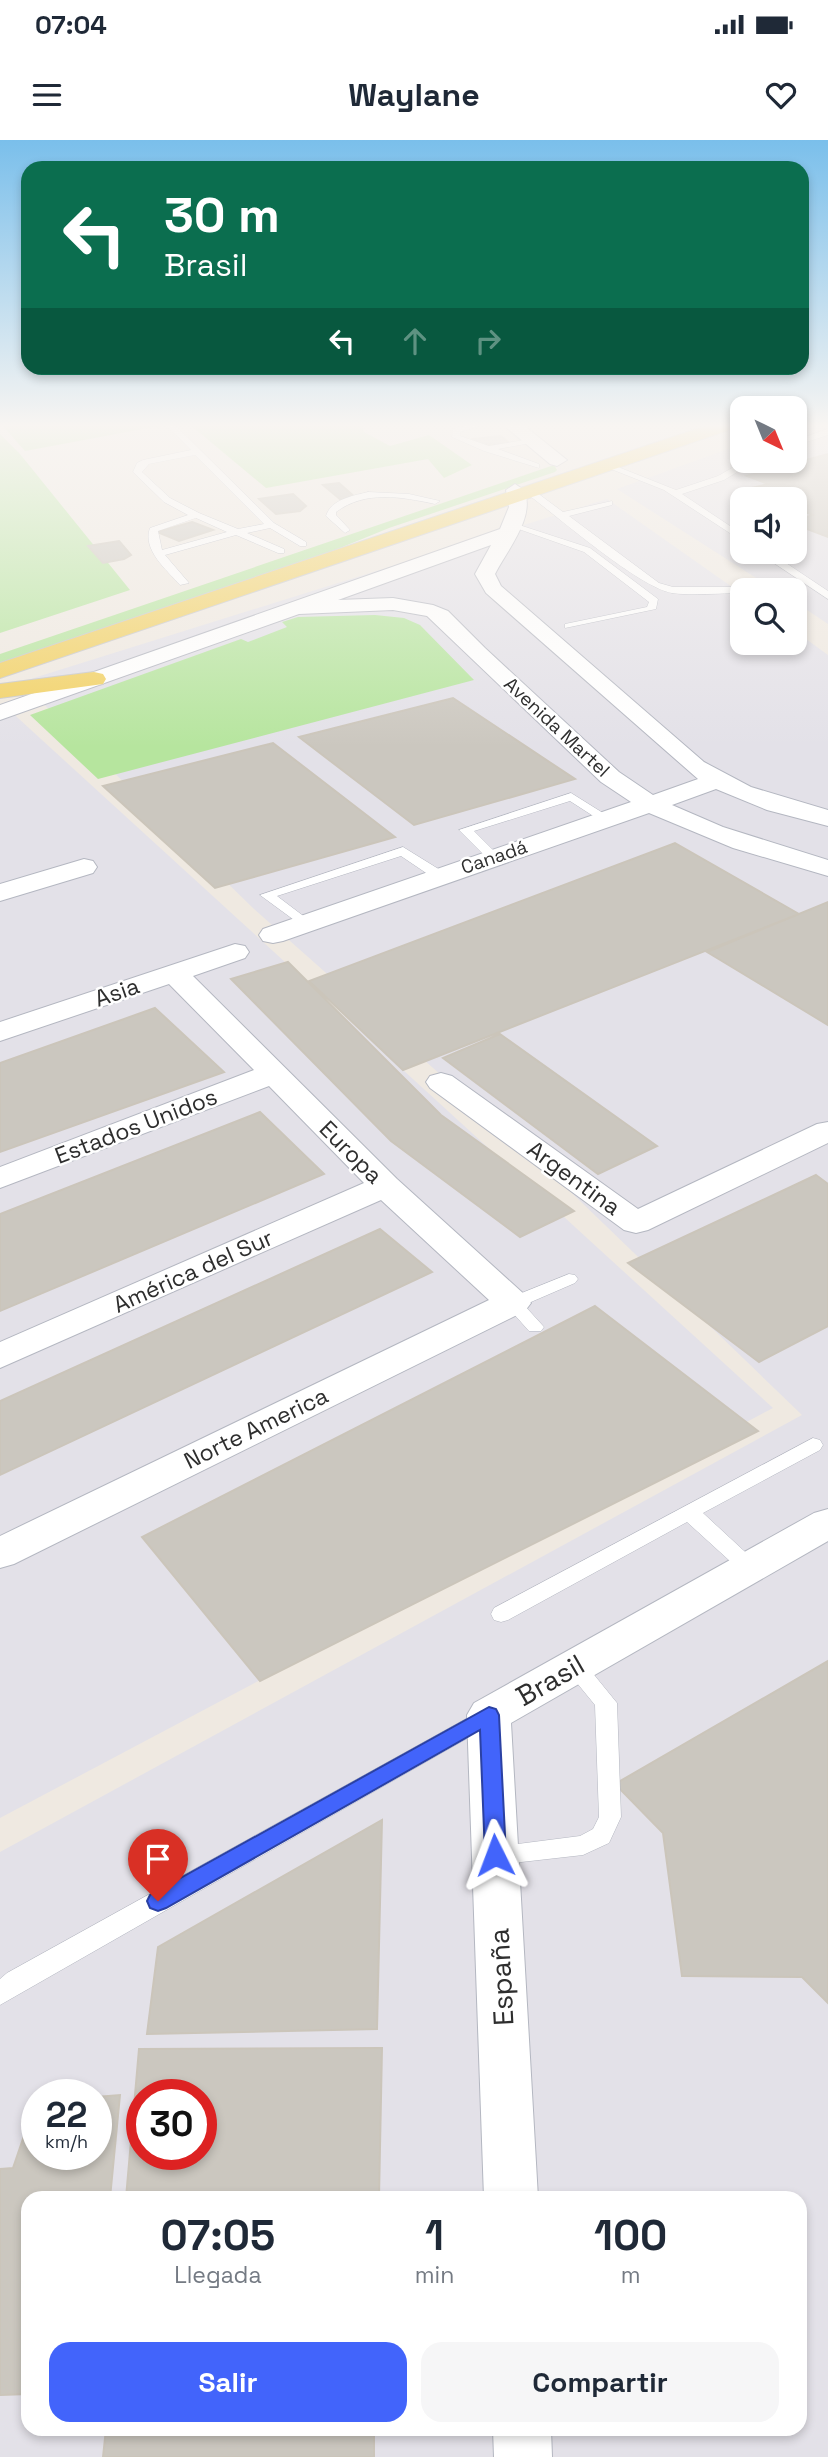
<!DOCTYPE html>
<html lang="es">
<head>
<meta charset="utf-8">
<style>
	:root { --surface:#fff; --page:#f6f6f7; --text:#1f2937; --muted:#747a83; --accent:#4264fb }
	body { margin:0; font-family:"Space Grotesk",sans-serif; background:var(--page); color:var(--text); height:100vh; display:flex; flex-direction:column; font-size:26px; white-space:nowrap }
	* { box-sizing:border-box; margin:0 }
	p { font-size:23px; color:var(--muted) }
	.icon { flex:none; width:38px; height:38px; fill:none; stroke:currentColor; stroke-width:2; stroke-linecap:round; stroke-linejoin:round }
	.map { position:relative; flex:1; overflow:hidden }
	.panel { position:absolute; left:21px; top:2051px; width:786px; height:245px; display:flex; flex-direction:column; background:var(--surface); border-radius:21px; box-shadow:0 4px 10px #0003 }
	.panel>* { flex:none }
	.guide { position:absolute; left:21px; top:21px; width:788px; height:214px; border-radius:21px; box-shadow:0 4px 10px #0003; background:#0b6e4f; color:#fff; overflow:hidden }
	.needle { width:46px; rotate:137deg }
	.tools { position:absolute; left:730px; top:256px; display:grid; gap:14px }
	.tools a { display:grid; place-items:center; width:77px; height:77px; border-radius:14px; background:var(--surface); box-shadow:0 4px 10px #0003; font-size:35px }
	.speed { position:absolute; left:21px; top:1939px; display:flex; gap:14px; font-size:35px; font-weight:700; text-align:center }
	.speed>* { display:grid; place-content:center; width:91px; height:91px; border-radius:50%; background:var(--surface); box-shadow:0 4px 10px #0003; line-height:1 }
	.speed small { font-size:18px; font-weight:400 }
	.speed .limit { border:10px solid #d22; background:#fff; color:#111 }
	.pin { position:absolute; display:grid; place-items:center; width:60px; height:60px; color:#fff; margin:-72px -30px; border-radius:50% 50% 50% 0; rotate:-45deg; box-shadow:0 0 7px #0007 }
	.pin .icon { rotate:45deg }
	.me { position:absolute; width:77px; margin:-38px; rotate:357deg; stroke-linejoin:round; filter:drop-shadow(0 0 5px #0008) }
	.turn { display:flex; align-items:center; gap:24px; height:147px; padding:0 28px; font-size:32px }
	.turn .icon { width:91px; height:91px; stroke-width:2.5 }
	.turn b { display:block; font-size:49px; line-height:60px }
	.lanes { display:flex; align-items:center; height:66px; padding:0 28px; background:#0003; justify-content:center; gap:35px; direction:ltr }
	.lanes .off { opacity:.35 }
	.eta { display:flex; justify-content:space-evenly; align-items:center; height:119px; text-align:center }
	.eta b { font-size:42px; font-weight:700; line-height:49px }
	.primary-button { display:flex; gap:14px; margin-top:auto; padding:14px 28px }
	.primary-button a { flex:1; height:80px; border-radius:21px; background:var(--accent); color:#fff; font-size:28px; font-weight:700; line-height:80px; text-align:center }
	.primary-button a+a { background:var(--page); color:var(--text) }
	.status { display:flex; justify-content:space-between; align-items:center; height:49px; padding:0 35px; background:var(--surface); direction:ltr }
	.status svg { height:19px; fill:currentColor }
	header { display:flex; justify-content:space-between; align-items:center; height:91px; padding:0 28px; background:var(--surface); font-size:32px; font-weight:700 }
	.map>svg:first-child { display:block }
</style>
</head>
<body>
<div class="status"><b>07:04</b><svg viewBox="0 0 49 12"><path d="M0 12V9h3v3zM5 12V6h3v6zM10 12V3h3v9zM15 12V0h3v12zM26 1h20v11H26zM47 4h2v5h-2z"/></svg></div>
<header><svg class="icon" aria-label="menu" viewBox="0 0 24 24"><path d="M4 6h16M4 12h16M4 18h16"/></svg>Waylane<svg class="icon" aria-label="heart" viewBox="0 0 24 24"><path d="M12 20l-8-8c-3-5 5-10 8-4 3-6 11-1 8 4z"/></svg></header>
<div class="map">
<svg width="828" height="2317" viewBox="0 0 828 2317">
	<rect width="100%" height="100%" fill="#efe9e1"/>
	<path fill="#e3e1e8" fill-rule="evenodd" d="M802,283H828V484L795,462L794,450H775L617,349L742,304V320H794L795,285ZM742,359H794V411H742Z
		M607,359L742,454V502H794L795,491L828,515V2317H0V1712L802,1275L548,1030L254,769L21,542ZM37,1955H96V2014H37ZM142,1955H201V2014H142ZM28,2058H800V2289H28Z
		M7,568L773,1268L0,1678V570Z"/>
	<path fill="#b6e59e" d="M0,283H158L161,289L154,287L25,311Z
		M188,283H361L364,292L390,306L429,295L472,325L444,338L428,319L266,348Z
		M0,294L20,314L130,450L0,493Z
		M554,325L557,330L555,332L389,388L318,417L0,523V514Z
		M375,475L404,478L420,485L474,540L98,639L30,575L241,499L248,502L287,487L282,482L298,477Z"/>
	<path fill="#cbc7bf" stroke="#cbc5ba" stroke-width="2" fill-rule="evenodd" d="M501,296L509,303L481,306L473,299Z
		M828,314V397L794,384V381L813,375L794,368V359H770L747,349L768,344L747,336Z
		M339,343L356,358L341,360L323,345Z
		M293,354L306,366L300,371L276,374L259,359Z
		M192,382L213,390L179,401L157,392Z
		M119,401L131,415L124,419L103,423L88,406Z
		M453,558L575,639L414,685L299,597Z
		M273,603L395,697L215,748L103,646Z
		M675,703L799,774L403,930L309,841Z
		M828,762V885L707,812L799,774Z
		M288,822L441,975L574,1071L520,1097L391,1001L231,839Z
		M155,868L224,932L0,1012V923Z
		M500,894L657,1006L598,1034L443,918Z
		M260,972L324,1034L0,1171V1074Z
		M816,1035L828,1044V1186L759,1222L628,1123Z
		M380,1089L432,1132L0,1335V1261Z
		M595,1166L758,1291L260,1541L142,1397Z
		M828,1521V1863L802,1837L682,1836L663,1693L615,1644Z
		M382,1680L377,1889L147,1894L158,1807Z
		M382,1908L379,2058H126L139,1909ZM142,1955H201V2014H142Z
		M120,1955L110,2058H28V2254L0,2255V2029L13,2028L27,1987L37,1983V2014H96V1957Z
		M106,2289H374V2317H103Z"/>
	<g fill="none" stroke-linecap="round" stroke-linejoin="round">
		<g stroke="#b4b7c1" stroke-width="1">
			<path id="service" d="M164,283H173L274,383L306,402V406H300L270,388L247,393L284,409V413H278L236,395L165,415L189,443L180,445C167,430 142,410 150,388L188,375L164,362L133,332L137,323L143,320L191,310ZM195,315L264,384L238,389L199,373L170,358L142,332L149,324ZM196,378L227,392L162,410L158,391Z
				M477,283H489L460,292V296L489,306L536,298V302L498,309L539,324V328L484,311L452,297L453,289Z
				M828,289V295L794,306V301Z
				M746,320H757L724,340L682,354L742,394V401L664,350L601,325L608,323L676,350L718,336Z
				M526,349H532L563,372L612,361V365L569,376L659,443L673,447H742L747,450H742V453C719,453 694,456 672,453C638,447 556,375 526,353Z
				M368,352L409,354L440,361L435,364C401,357 366,350 336,372V375L350,390L345,393L326,376C331,359 353,356 368,352Z
				M510,382L590,408L658,459L656,469L565,488V484L647,467L649,462L584,412L510,386Z
				M756,411H768L828,451V459Z
				M571,653L611,678L609,681H601L570,661L474,691L500,717L494,721L489,720L459,690Z
				M403,707L445,733V739H435L401,716L277,756L310,781L312,784L305,788L260,755Z
				M569,1134L575,1135L578,1139L575,1143L524,1165L544,1187L541,1191H529L504,1163L507,1159Z
				M813,1298L820,1300L823,1305L820,1310L703,1373L756,1422L759,1427L756,1432L749,1435L742,1432L687,1382L508,1480L501,1482L494,1480L491,1474L494,1468Z
				M574,1518L582,1520L617,1563L621,1677L609,1703L583,1715L495,1725L487,1722L483,1715L487,1708L580,1696L593,1689L599,1677L595,1565L563,1526L566,1520Z
				M486,1568L494,1571L497,1577L494,1583L0,1865V1839L7,1833Z"/>
		</g>
		<g stroke="#b4b7c1" stroke-width="2">
			<path id="minor" d="M515,344L524,350C536,377 507,410 495,434L501,446L704,622L751,647L828,670V686L767,670L716,649L672,665L723,687L828,720V736L733,708L649,673L283,801L273,803L263,801L259,795L263,789L631,662L601,642L427,476L393,470L299,474L0,580V565L500,389L509,367L506,350ZM491,405L475,434L486,453L698,639L653,655L619,632L485,508L448,471L433,465L393,458L338,460Z
				M84,719L93,721L97,727L93,733L0,761V744Z
				M235,804L245,806L249,812L245,818L193,836L397,1039L525,1155L531,1163L525,1171L14,1424L0,1428V1396L489,1160L381,1060L0,1228V1202L364,1043L269,946L0,1048V1027L254,930L169,844L0,901V882Z
				M441,933L452,936L638,1069L817,984L828,982V1003L648,1090L636,1093L624,1090L430,948L426,942L430,936Z
				M828,1369V1401L511,1583L538,2058H484L467,1575L474,1563L814,1373Z
				M493,2289H551L552,2317H494Z"/>
		</g>
		<g stroke="#b4b7c1" stroke-width="2">
			<path id="tertiary" d="M501,283H521L567,320L557,326L550,324Z"/>
		</g>
		<g stroke="#c9c9c9" stroke-width="2">
			<path id="primary" d="M714,283H740L738,287L0,538V523Z
				M94,532L103,534L106,539L103,544L0,558V544Z"/>
		</g>
		<use href="#service" fill="#fff" fill-rule="evenodd"/>
		<use href="#minor" fill="#fff" fill-rule="evenodd"/>
		<use href="#tertiary" fill="#fff" fill-rule="evenodd"/>
		<use href="#primary" fill="#f2d163" fill-rule="evenodd"/>
	</g>
	<linearGradient id="sky" x2="0" y2="1"><stop stop-color="#7abfeb"/><stop offset="0.47" stop-color="#f8f5f2"/><stop offset="1" stop-color="#f8f5f2" stop-opacity="0"/></linearGradient>
	<rect width="828" height="607" fill="url(#sky)"/>
	<path fill="#4264fb" stroke="#2b41a3" stroke-width="2" d="M489,1567L496,1569L499,1575L506,1715L503,1721L495,1724L488,1721L485,1715L480,1590L166,1768L158,1771L150,1768L147,1761L150,1755Z"/>
	<g text-anchor="middle" dominant-baseline="central" stroke-width="5" stroke-linejoin="round" paint-order="stroke">
		<g font-size="19" fill="#2e2e2e" stroke="#fff">
			<text transform="translate(557 587) rotate(43)">Avenida Martel</text>
			<text transform="translate(494 717) rotate(-19)">Canadá</text>
		</g>
		<g font-size="23" fill="#2e2e2e" stroke="#fff">
			<text transform="translate(117 852) rotate(-19)">Asia</text>
			<text transform="translate(136 986) rotate(-21)">Estados Unidos</text>
			<text transform="translate(351 1012) rotate(45)">Europa</text>
			<text transform="translate(574 1038) rotate(36)">Argentina</text>
			<text transform="translate(193 1131) rotate(-24)">América del Sur</text>
			<text transform="translate(256 1288) rotate(-26)">Norte America</text>
		</g>
		<g font-size="28" fill="#2e2e2e" stroke="#fff">
			<text transform="translate(550 1540) rotate(-30)">Brasil</text>
			<text transform="translate(501 1837) rotate(-93)">España</text>
		</g>
	</g>
</svg>
<div class="tools">
<a><svg class="needle" viewBox="-14 -14 28 28"><path d="M0-13l5 13h-10z" fill="#e53935"/><path d="M0 13l5-13h-10z" fill="#747a83"/></svg></a>
<a><svg class="icon" aria-label="sound" viewBox="0 0 24 24"><path d="M4 9h4l5-4v14l-5-4H4zM17 9q2 3 0 6"/></svg></a>
<a><svg class="icon" aria-label="search" viewBox="0 0 24 24"><circle cx="10" cy="10" r="6"/><path d="M15 15l6 6"/></svg></a>
</div>
<div class="speed"><div>22<small>km/h</small></div><div class="limit">30</div></div>
<div class="pin" style="left:158px;top:1761px;background:#d93025"><svg class="icon" aria-label="arrive" viewBox="0 0 24 24"><path d="M6 21V4h12l-3 4 3 4H6"/></svg></div>
<svg class="me" style="left:495px;top:1715px" viewBox="-20 -20 40 40"><path d="M0-17L14 15 0 8-14 15z" fill="#4264fb" stroke="#fff" stroke-width="4"/></svg>
<div class="guide">
<div class="turn"><svg class="icon" aria-label="left" viewBox="0 0 24 24"><path d="M17 20v-9H6M10 6l-5 5 5 5"/></svg><div><b>30 m</b>Brasil</div></div>
<div class="lanes"><svg class="icon" aria-label="left" viewBox="0 0 24 24"><path d="M17 20v-9H6M10 6l-5 5 5 5"/></svg><svg class="icon off" aria-label="ahead" viewBox="0 0 24 24"><path d="M12 20V5M6 11l6-6 6 6"/></svg><svg class="icon off" aria-label="right" viewBox="0 0 24 24"><path d="M7 20v-9h11M14 6l5 5-5 5"/></svg></div>
</div>
<section class="panel">
<div class="eta">
<div><b>07:05</b><p>Llegada</p></div>
<div><b>1</b><p>min</p></div>
<div><b>100</b><p>m</p></div>
</div>
<div class="primary-button"><a>Salir</a><a>Compartir</a></div>
</section>
</div>
</body>
</html>
